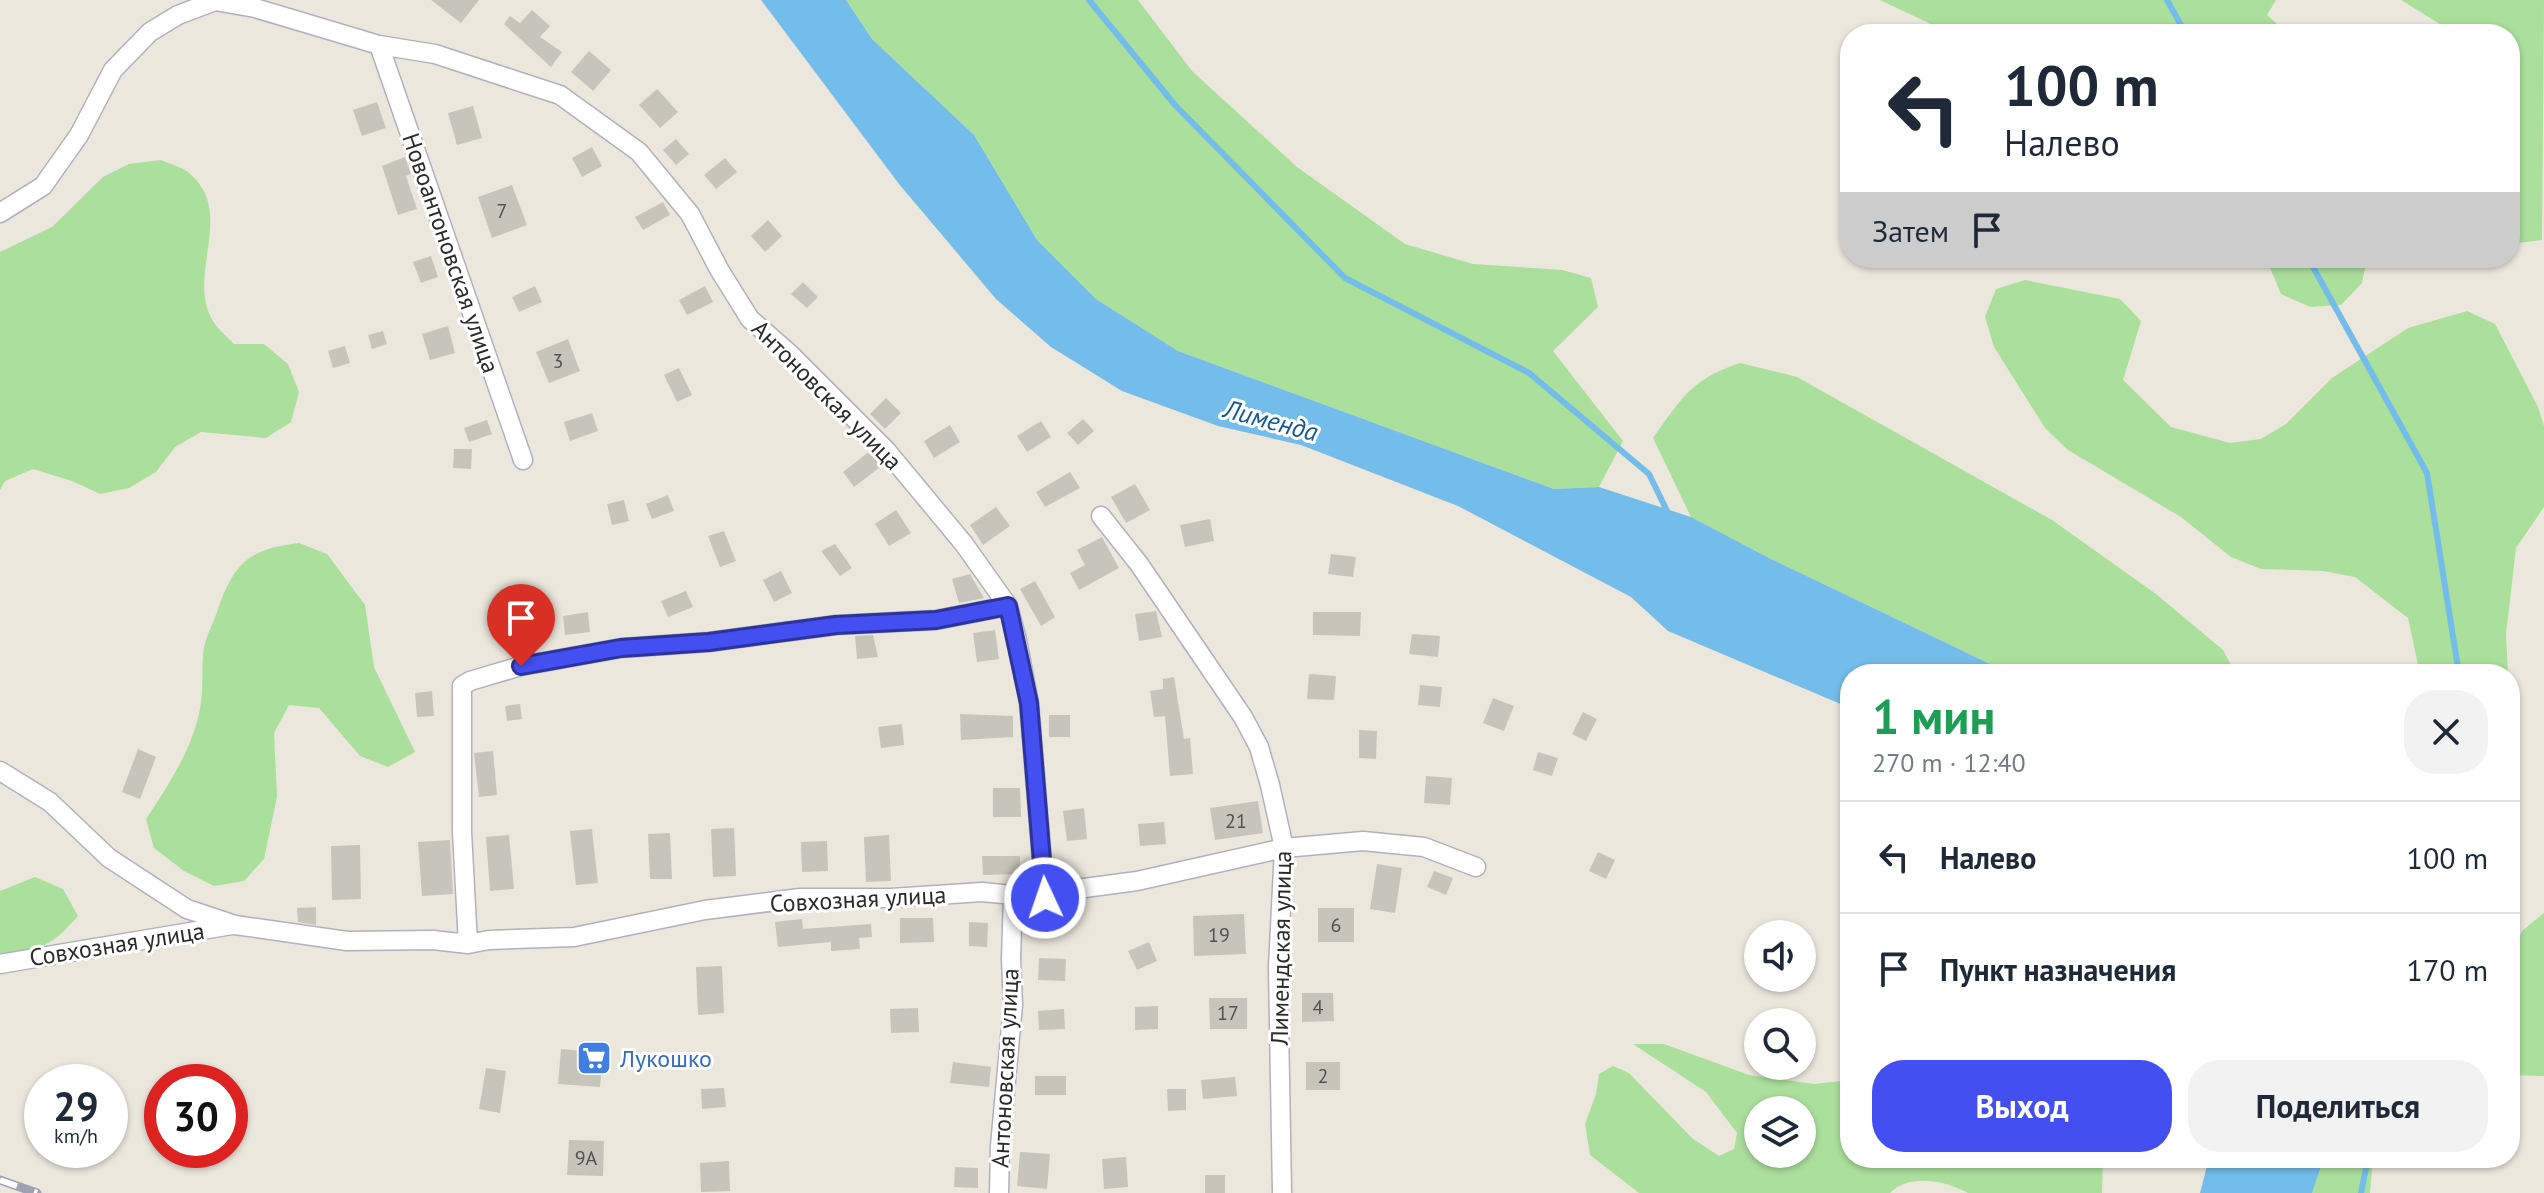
<!DOCTYPE html>
<html lang="ru">
<head>
<meta charset="utf-8">
<style>
	:root { --surface:#fff; --page:#f2f2f3; --text:#1f2937; --muted:#747a83; --line:#e0e1e3; --accent:#444ff1 }
	body { margin:0; font-family:"PT Sans",sans-serif; background:var(--page); color:var(--text); height:100vh; display:flex; flex-direction:column; font-size:30px; white-space:nowrap }
	* { box-sizing:border-box; margin:0 }
	p { font-size:26px; color:var(--muted) }
	.icon { flex:none; width:44px; height:44px; fill:none; stroke:currentColor; stroke-width:2; stroke-linecap:round; stroke-linejoin:round }
	.map { position:relative; flex:1; overflow:hidden }
	.side { position:absolute; left:1840px; top:664px; width:680px; height:504px; display:flex; flex-direction:column; background:var(--surface); border-radius:32px; box-shadow:0 2px 6px #0004 }
	.side>* { flex:none }
	.hud { position:absolute; left:1840px; top:24px; width:680px; height:244px; border-radius:32px; box-shadow:0 2px 6px #0004; background:#fff; color:var(--text); overflow:hidden }
	.buttons { position:absolute; left:1744px; top:920px; display:grid; gap:16px }
	.buttons a { display:grid; place-items:center; width:72px; height:72px; border-radius:50%; background:var(--surface); box-shadow:0 2px 6px #0004; font-size:40px }
	.speed { position:absolute; left:24px; top:1064px; display:flex; gap:16px; font-size:40px; font-weight:700; text-align:center }
	.speed>* { display:grid; place-content:center; width:104px; height:104px; border-radius:50%; background:var(--surface); box-shadow:0 2px 6px #0004; line-height:1 }
	.speed small { font-size:20px; font-weight:400 }
	.speed .limit { border:12px solid #d22; background:#fff; color:#111 }
	.pin { position:absolute; display:grid; place-items:center; width:68px; height:68px; color:#fff; margin:-82px -34px; border-radius:50% 50% 50% 0; rotate:-45deg; box-shadow:0 0 8px #0007 }
	.pin .icon { rotate:45deg }
	.me { position:absolute; width:88px; margin:-44px; rotate:357deg; stroke-linejoin:round; filter:drop-shadow(0 0 6px #0008) }
	.turn { display:flex; align-items:center; gap:28px; height:168px; padding:0 32px; font-size:36px }
	.turn .icon { width:104px; height:104px; stroke-width:2.5 }
	.turn b { display:block; font-size:56px; line-height:68px }
	.then { display:flex; align-items:center; height:76px; padding:0 32px; background:#0003; gap:16px; font-size:30px }
	.round { display:grid; place-items:center; flex:none; width:84px; height:84px; border-radius:32px; background:var(--page) }
	.head { display:flex; align-items:center; justify-content:space-between; height:136px; padding:0 32px }
	h1 { font-size:48px; font-weight:700; line-height:60px; color:#1e9e55 }
	.cta { display:flex; gap:16px; margin-top:auto; padding:16px 32px }
	.cta a { flex:1; height:92px; border-radius:32px; background:var(--accent); color:#fff; font-size:32px; font-weight:700; line-height:92px; text-align:center }
	.cta a+a { background:var(--page); color:var(--text) }
	ul { padding:0; list-style:none }
	li { display:flex; align-items:center; gap:24px; height:112px; padding:0 32px; border-top:2px solid var(--line) }
	li div { flex:1 }
	li b { display:block; font-size:30px }
	li em { font-style:normal }
	.map>svg:first-child { display:block }
</style>
</head>
<body>
<div class="map">
<svg width="2544" height="1193" viewBox="0 0 2544 1193">
	<rect width="100%" height="100%" fill="#ebe7dd"/>
	<path fill="#aadf9c" fill-rule="evenodd" d="M846,0H1138L1192,71L1297,167L1405,244L1473,264L1562,270L1591,278L1598,307L1553,351L1623,441L1599,487L1554,489L1178,351L1096,299L1037,240L974,135L872,39Z
		M1880,0H2276L2267,15L2288,34H1952Z
		M2401,0H2544L2542,240L2510,244V34H2447L2443,26Z
		M161,160C170,164 182,167 189,173C237,213 185,275 213,321C218,329 227,337 234,344H264L288,364L299,392L291,422L266,438L201,432L175,447L156,472L129,488L100,494L72,481L33,469L5,481L0,490V252L52,227L103,177L129,164Z
		M2255,258H2367L2362,283L2341,305L2310,307L2281,294L2268,263Z
		M2025,280L2120,299L2141,321L2123,380L2171,427L2230,443L2261,439L2286,424L2332,378L2408,328L2467,311L2495,324L2538,407L2544,426V507L2516,548L2506,634L2508,674H2420L2408,618L2355,577L2323,571L2261,569L2231,557L2181,517L2068,450L2045,428L1994,347L1985,317L1996,289Z
		M1740,363L1797,377L2052,520L2156,594L2223,650L2236,674H2011L1769,558L1691,517L1653,438C1682,398 1691,379 1740,363Z
		M299,543L327,554L365,605L374,667L415,752L388,767L360,756L319,708L289,705L274,733L277,797L264,859L244,881L214,886L184,871L154,848L146,819C169,784 192,750 200,709C204,688 201,667 204,647C207,635 213,623 217,612C234,563 248,549 299,543Z
		M35,877L63,889L78,916C52,946 40,951 0,953V891Z
		M2544,913V1076L2510,1075V953L2523,930Z
		M1633,1044H1664L1749,1075L1814,1084L1850,1080V1158H2103L2102,1193H1968C1946,1181 1910,1173 1890,1193H1639L1590,1155L1585,1124L1596,1094L1599,1074L1613,1066L1629,1073L1693,1139L1719,1156L1734,1149L1737,1133L1706,1092ZM1758,1110H1802V1154H1758Z
		M2323,1158H2373L2370,1193H2312Z"/>
	<path fill="#74bce9" d="M761,0H846L872,39L974,135L1037,240L1096,299L1178,351L1554,489L1599,487L1691,517L1769,558L2011,674H1850V708L1668,631L1631,597L1458,506L1301,445L1218,426L1122,391L1051,347L996,299L899,184Z
		M2209,1158H2323V1160L2312,1193H2200Z"/>
	<g fill="none" stroke-linecap="round" stroke-linejoin="round">
		<path stroke="#74bce9" stroke-width="6" d="M1089,0L1175,105L1345,278L1529,373L1649,474L1669,515
			M2167,0L2186,34
			M2308,258L2427,473L2459,674
			M2361,1193L2368,1158"/>
	</g>
	<path fill="#c7c5bb" d="M431,0H479L461,23Z
		M532,10L550,26L540,37L562,52L551,67L504,24L510,16L520,23Z
		M589,51L611,70L593,91L571,72Z
		M657,89L678,112L660,128L639,105Z
		M377,102L386,128L362,136L353,110Z
		M473,106L482,138L457,145L448,113Z
		M676,139L689,154L676,165L663,150Z
		M592,147L602,166L582,177L572,158Z
		M405,157L411,174L406,176L417,209L398,215L382,166Z
		M725,158L737,172L716,189L704,175Z
		M512,185L527,225L492,238L478,197Z
		M663,202L670,215L643,230L635,217Z
		M768,220L782,236L765,252L751,236Z
		M431,256L438,277L421,283L413,262Z
		M803,282L818,297L807,308L791,294Z
		M535,286L542,302L519,312L512,297Z
		M705,286L713,302L687,315L679,300Z
		M448,326L455,353L430,360L422,334Z
		M383,331L387,344L372,349L368,335Z
		M568,339L580,371L549,383L536,352Z
		M345,346L350,363L333,368L328,351Z
		M679,368L692,395L677,402L664,375Z
		M886,398L901,413L885,429L870,414Z
		M592,413L598,431L570,441L564,422Z
		M1083,419L1094,431L1078,445L1067,433Z
		M487,420L492,434L469,442L464,428Z
		M1041,421L1051,437L1027,452L1017,436Z
		M950,425L960,442L934,458L924,441Z
		M454,449H472L471,469L453,468Z
		M870,451L883,465L854,487L843,472Z
		M1070,472L1080,488L1045,507L1036,492Z
		M1135,484L1150,510L1126,523L1111,497Z
		M668,495L674,511L652,519L646,504Z
		M624,500L629,521L612,525L607,504Z
		M996,507L1010,526L983,545L970,525Z
		M896,510L911,533L889,546L875,524Z
		M1210,519L1214,541L1185,547L1180,525Z
		M724,531L736,561L720,567L708,536Z
		M1102,537L1119,568L1079,590L1070,573L1085,565L1077,550Z
		M835,544L852,568L840,576L821,551Z
		M1331,554L1356,557L1353,577L1328,574Z
		M781,571L792,593L774,602L763,580Z
		M970,574L984,598L959,603L952,579Z
		M1035,581L1055,617L1041,626L1020,589Z
		M686,591L693,607L668,617L661,601Z
		M1156,611L1162,637L1139,641L1135,614Z
		M588,612L590,632L565,635L563,616Z
		M1313,612H1361L1360,636L1313,635Z
		M995,630L999,659L977,662L973,633Z
		M1412,634L1440,636L1438,657L1409,654Z
		M873,635L878,657L857,659L855,636Z
		M1309,674L1336,676L1334,700L1307,699Z
		M1174,677L1184,739L1190,738L1193,774L1170,776L1165,716L1154,717L1150,691L1163,689V679Z
		M1420,685L1442,687L1440,707L1418,705Z
		M432,691L434,716L417,717L415,693Z
		M1493,698L1514,706L1504,731L1483,723Z
		M520,704L522,719L507,721L505,706Z
		M1583,712L1597,719L1586,741L1572,734Z
		M960,714L1013,716V737L961,740Z
		M1049,715H1070V737H1049Z
		M902,724L904,745L881,748L878,727Z
		M1359,730L1377,731L1376,759L1359,758Z
		M138,749L156,757L140,799L122,792Z
		M493,751L497,795L479,797L474,753Z
		M1538,752L1558,758L1552,776L1533,770Z
		M1426,776L1452,778L1450,805L1424,803Z
		M993,788H1020L1021,817H993Z
		M1258,801L1263,833L1215,840L1210,808Z
		M1084,808L1087,839L1067,841L1063,811Z
		M1164,822L1166,844L1140,846L1138,824Z
		M734,828L736,876L713,877L711,829Z
		M592,829L598,883L576,885L570,831Z
		M670,833L672,879H650L648,834Z
		M509,835L514,889L490,891L486,837Z
		M889,835L891,881L866,882L864,837Z
		M450,840L453,894L422,896L418,842Z
		M827,841L828,871L802,872L801,842Z
		M360,845L361,899L332,900L331,846Z
		M1598,852L1615,860L1606,879L1589,871Z
		M982,856H1020V874L983,875Z
		M1377,864L1402,868L1395,913L1370,909Z
		M1434,871L1453,878L1446,895L1427,887Z
		M316,907V925L298,922L297,908Z
		M1318,908H1354V942H1318Z
		M1244,914L1246,954L1194,956L1193,916Z
		M900,918H933L934,942L900,943Z
		M802,919L803,929L871,924L872,937L859,938L860,949L831,951V942L778,947L775,922Z
		M969,922L988,923L987,947L969,946Z
		M1149,942L1157,961L1137,970L1128,951Z
		M1039,958L1066,959L1065,981L1038,980Z
		M722,966L724,1013L698,1015L696,967Z
		M1302,993H1333L1334,1021L1302,1022Z
		M1209,998H1247V1029H1210Z
		M1158,1006V1029L1135,1030V1007Z
		M918,1008L919,1032L891,1033L890,1009Z
		M1064,1009L1065,1029L1039,1030L1038,1011Z
		M561,1049L603,1053L600,1087L558,1084Z
		M953,1062L991,1067L989,1087L950,1083Z
		M1306,1062H1340V1090H1306Z
		M486,1068L506,1071L500,1113L479,1109Z
		M1035,1076H1066V1095H1035Z
		M1235,1077L1237,1096L1203,1099L1201,1080Z
		M724,1088L726,1107L702,1109L701,1089Z
		M1167,1089H1186V1110L1168,1111Z
		M569,1140L604,1141L603,1176L567,1175Z
		M1020,1152L1050,1154L1047,1189L1017,1186Z
		M1126,1157L1128,1187L1104,1189L1102,1159Z
		M729,1161L730,1191L701,1192L700,1163Z
		M955,1167L978,1168V1188L954,1187Z
		M1205,1175H1225V1193H1205Z"/>
	<g fill="none" stroke-linecap="round" stroke-linejoin="round">
		<g stroke="#b0b1bd" stroke-width="21">
			<path id="street" d="M215,1L255,8L379,45L435,54L560,95L639,152L690,214L720,271L750,319L790,354L886,450L964,544L1008,606L1017,640L1029,703L1045,898
				M379,45L523,460
				M0,213L43,186L79,135L113,70L150,32L178,15L215,1
				M1101,516L1139,564L1243,717L1259,747L1270,785L1284,848L1278,967L1282,1193
				M0,771L50,802L109,858L187,909L235,925L347,941L433,940L468,944L489,940L574,937L705,910L800,898H891L982,892L1045,898L1062,891L1137,881L1284,848L1363,841L1424,847L1476,867
				M468,944L462,832V686L470,681L521,666L621,648L709,642L836,625L936,620L1008,606
				M0,964L232,925
				M999,1193L1000,1146L1013,1005L1011,959L1013,896"/>
		</g>
		<use href="#street" stroke="#fff" stroke-width="18"/>
		<g stroke="#a0a0b3" stroke-width="9">
			<path id="rail" d="M0,1180L37,1193"/>
		</g>
		<use href="#rail" stroke="#fff" stroke-width="6" stroke-dasharray="18" stroke-linecap="butt"/>
	</g>
	<g fill="none" stroke-linecap="round" stroke-linejoin="round">
		<g stroke="#2c339d" stroke-width="20">
			<path id="route" d="M521,666L621,648L709,642L836,625L936,620L1008,606L1029,703L1045,898"/>
		</g>
		<use href="#route" stroke="#444ff1" stroke-width="14"/>
	</g>
	<defs>
		<g id="supermarket-square" transform="scale(1.8)"><rect x="-9" y="-9" width="18" height="18" rx="4" fill="#3f7fe0" stroke="#fff"/><path d="M-6-5.5h2.5l.6 2H6L4.5 2H-2.5L-4.4-4H-6ZM-1.5 3.2a1.3 1.3 0 1 0 .1 0ZM3 3.2a1.3 1.3 0 1 0 .1 0Z" fill="#fff"/></g>
	</defs>
	<g fill-rule="evenodd">
		<use href="#supermarket-square" x="594" y="1058"/>
	</g>
	<g text-anchor="middle" dominant-baseline="central" stroke-width="6" stroke-linejoin="round" paint-order="stroke">
		<g font-size="20" fill="#51514e">
			<text x="502" y="211">7</text>
			<text x="558" y="361">3</text>
			<text x="1236" y="821">21</text>
			<text x="1336" y="925">6</text>
			<text x="1219" y="935">19</text>
			<text x="1318" y="1007">4</text>
			<text x="1228" y="1013">17</text>
			<text x="1323" y="1076">2</text>
			<text x="586" y="1158">9А</text>
		</g>
		<g font-size="24" fill="#2a2a2a" stroke="#fff">
			<text transform="translate(451 253) rotate(71)">Новоантоновская улица</text>
			<text transform="translate(827 395) rotate(45)">Антоновская улица</text>
			<text transform="translate(858 899) rotate(-3)">Совхозная улица</text>
			<text transform="translate(117 944) rotate(-9)">Совхозная улица</text>
			<text transform="translate(1281 948) rotate(-89)">Лимендская улица</text>
			<text transform="translate(1005 1068) rotate(-87)">Антоновская улица</text>
		</g>
		<g font-size="24" fill="#366cbe" stroke="#fff" text-anchor="start">
			<text x="620" y="1058">Лукошко</text>
		</g>
		<g font-size="26" font-style="italic" fill="#145894" stroke="#fff">
			<text transform="translate(1271 420) rotate(15)">Лименда</text>
		</g>
	</g>
</svg>
<div class="buttons">
<a><svg class="icon" aria-label="sound" viewBox="0 0 24 24"><path d="M4 9h4l5-4v14l-5-4H4zM17 9q2 3 0 6"/></svg></a>
<a><svg class="icon" aria-label="search" viewBox="0 0 24 24"><circle cx="10" cy="10" r="6"/><path d="M15 15l6 6"/></svg></a>
<a><svg class="icon" aria-label="layers" viewBox="0 0 24 24"><path d="M12 4l9 5-9 5-9-5zM3 14l9 5 9-5"/></svg></a>
</div>
<div class="speed"><div>29<small>km/h</small></div><div class="limit">30</div></div>
<div class="pin" style="left:521px;top:666px;background:#d93025"><svg class="icon" aria-label="arrive" viewBox="0 0 24 24"><path d="M6 21V4h12l-3 4 3 4H6"/></svg></div>
<svg class="me" style="left:1045px;top:898px" viewBox="-20 -20 40 40"><circle r="17" fill="#444ff1" stroke="#fff" stroke-width="3"/><path d="M0-11L8 9 0 5-8 9z" fill="#fff"/></svg>
<div class="hud">
<div class="turn"><svg class="icon" aria-label="left" viewBox="0 0 24 24"><path d="M17 20v-9H6M10 6l-5 5 5 5"/></svg><div><b>100 m</b>Налево</div></div>
<div class="then">Затем<svg class="icon" aria-label="arrive" viewBox="0 0 24 24"><path d="M6 21V4h12l-3 4 3 4H6"/></svg></div>
</div>
<section class="side">
<div class="head"><div><h1>1 мин</h1><p>270 m · 12:40</p></div><a class="round"><svg class="icon" aria-label="close" viewBox="0 0 24 24"><path d="M6 6l12 12M18 6L6 18"/></svg></a></div>
<ul>
<li><svg class="icon" aria-label="left" viewBox="0 0 24 24"><path d="M17 20v-9H6M10 6l-5 5 5 5"/></svg><div><b>Налево</b></div><em>100 m</em></li>
<li><svg class="icon" aria-label="arrive" viewBox="0 0 24 24"><path d="M6 21V4h12l-3 4 3 4H6"/></svg><div><b>Пункт назначения</b></div><em>170 m</em></li>
</ul>
<div class="cta"><a>Выход</a><a>Поделиться</a></div>
</section>
</div>
</body>
</html>
